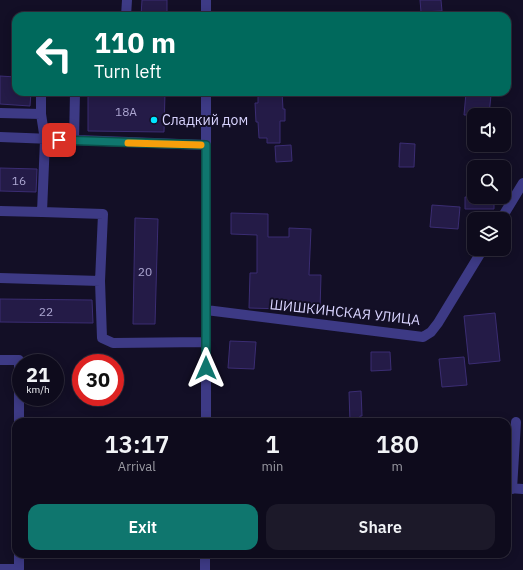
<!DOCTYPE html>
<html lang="en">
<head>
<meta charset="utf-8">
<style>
	:root { --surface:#0e0b1c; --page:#1c1929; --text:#f1f3f6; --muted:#9b9ba3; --line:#2e2b3b; --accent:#0f766e }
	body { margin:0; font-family:"IBM Plex Sans",sans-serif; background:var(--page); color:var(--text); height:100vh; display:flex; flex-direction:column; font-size:15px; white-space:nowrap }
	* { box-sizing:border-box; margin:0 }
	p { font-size:13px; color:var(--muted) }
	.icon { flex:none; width:22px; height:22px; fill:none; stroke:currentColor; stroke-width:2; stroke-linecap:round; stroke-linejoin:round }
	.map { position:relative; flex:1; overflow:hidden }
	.side { position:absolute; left:12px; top:418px; width:499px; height:140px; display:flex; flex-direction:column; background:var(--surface); border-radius:12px; box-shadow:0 2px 10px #0003,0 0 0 1px var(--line) }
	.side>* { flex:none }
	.banner { position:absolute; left:12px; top:12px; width:499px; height:84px; border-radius:12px; box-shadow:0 2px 10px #0003,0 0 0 1px var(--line); background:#00695c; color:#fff; overflow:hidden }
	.buttons { position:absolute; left:467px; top:108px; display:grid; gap:8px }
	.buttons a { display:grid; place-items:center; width:44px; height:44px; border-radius:8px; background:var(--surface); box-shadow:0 2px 10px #0003,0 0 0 1px var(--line); font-size:20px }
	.speed { position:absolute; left:12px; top:354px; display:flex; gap:8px; font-size:20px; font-weight:700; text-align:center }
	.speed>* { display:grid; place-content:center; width:52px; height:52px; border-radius:50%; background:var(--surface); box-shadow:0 2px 10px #0003,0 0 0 1px var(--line); line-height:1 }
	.speed small { font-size:10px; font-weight:400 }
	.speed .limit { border:6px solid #d22; background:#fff; color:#111 }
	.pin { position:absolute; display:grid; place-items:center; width:34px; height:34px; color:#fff; margin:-17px; border-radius:8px; box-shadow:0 2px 6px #0006 }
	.me { position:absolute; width:44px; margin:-22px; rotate:0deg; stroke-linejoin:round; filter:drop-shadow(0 0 3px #0008) }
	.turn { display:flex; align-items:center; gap:14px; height:84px; padding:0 16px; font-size:18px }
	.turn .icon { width:52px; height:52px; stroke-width:2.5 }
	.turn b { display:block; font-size:28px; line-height:34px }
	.eta { display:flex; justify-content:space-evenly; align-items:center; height:68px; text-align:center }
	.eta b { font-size:24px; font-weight:600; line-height:28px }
	.cta { display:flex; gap:8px; margin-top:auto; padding:8px 16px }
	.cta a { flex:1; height:46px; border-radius:12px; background:var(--accent); color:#fff; font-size:16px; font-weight:600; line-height:46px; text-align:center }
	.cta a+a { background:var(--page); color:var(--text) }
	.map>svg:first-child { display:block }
</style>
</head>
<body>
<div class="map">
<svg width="523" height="570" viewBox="0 0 523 570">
	<rect width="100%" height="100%" fill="#130f26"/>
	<path fill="#241b47" stroke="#3b2d73" d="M142,0H167V16H141Z
		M420,0H441L442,11L421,12Z
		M0,76L16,77V92H31L30,106L0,104Z
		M88,92H165L164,132L88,131Z
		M258,92H282L283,109H285V121H280V143H267V138H259L258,122H256L255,103H258Z
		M466,93L491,95L489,115H464Z
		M400,143L415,144L414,167H399Z
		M291,145L292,161L276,162L275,146Z
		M0,168L37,169L36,192L0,191Z
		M465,197H494V209H465Z
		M432,205L460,207L458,229L430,227Z
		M231,213L268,214V237H289V228L311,229L309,275H321L320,310L249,308L250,273H257V235L231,234Z
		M135,218L158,219L155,324H133Z
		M0,299L92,300L93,323L0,322Z
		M495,313L500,361L469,364L464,316Z
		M230,341L256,342L254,369L228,368Z
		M371,352H390L391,370L371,371Z
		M464,357L467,385L442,387L439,359Z
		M361,391L362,416H360V422H350L349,392Z"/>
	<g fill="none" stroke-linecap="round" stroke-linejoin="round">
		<path stroke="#3d3a85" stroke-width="10" d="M206,0V16
			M126,16L127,0
			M41,92V114L45,140L42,212L103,214L100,281L102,338L113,343L206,342
			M206,92V422
			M0,113L41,114
			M0,137L206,145
			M74,141L75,92
			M0,211L42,212
			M501,219L523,183
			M0,278L100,281
			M206,310L423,337L431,332L438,323L483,249
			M0,360H19V422
			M507,488L523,489
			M512,489L516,422
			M0,569H19V554
			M205,570V554"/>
	</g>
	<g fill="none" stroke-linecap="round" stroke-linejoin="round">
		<g stroke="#0a4d48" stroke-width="10">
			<path id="route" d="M59,140L206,145V368"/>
		</g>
		<use href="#route" stroke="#0f766e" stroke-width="7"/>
		<path stroke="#f59e0b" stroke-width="7" d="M128,143L201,145"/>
	</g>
	<circle fill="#00e5ff" stroke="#130f26" stroke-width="1.5" cx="154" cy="120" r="4"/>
	<g text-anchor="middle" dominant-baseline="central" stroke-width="4" stroke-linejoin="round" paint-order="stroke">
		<g font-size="12" fill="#aca6d1">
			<text x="126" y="111">18А</text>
			<text x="19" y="180">16</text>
			<text x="145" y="271">20</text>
			<text x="46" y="311">22</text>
		</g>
		<g font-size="14" fill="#d9d4ff" stroke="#130f26" text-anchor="start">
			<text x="162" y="120">Сладкий дом</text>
		</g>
		<g font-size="14" fill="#d9d4ff" stroke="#130f26">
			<text transform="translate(345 312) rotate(6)">ШИШКИНСКАЯ УЛИЦА</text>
		</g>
	</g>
</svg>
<div class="buttons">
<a><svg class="icon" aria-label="sound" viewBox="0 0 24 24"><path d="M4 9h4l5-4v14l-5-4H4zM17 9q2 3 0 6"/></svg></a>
<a><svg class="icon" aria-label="search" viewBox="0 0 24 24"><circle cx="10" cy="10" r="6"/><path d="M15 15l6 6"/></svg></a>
<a><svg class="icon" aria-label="layers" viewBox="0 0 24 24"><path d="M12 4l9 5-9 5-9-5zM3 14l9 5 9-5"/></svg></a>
</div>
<div class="speed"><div>21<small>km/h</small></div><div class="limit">30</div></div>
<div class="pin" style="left:59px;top:140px;background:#d93025"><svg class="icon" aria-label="arrive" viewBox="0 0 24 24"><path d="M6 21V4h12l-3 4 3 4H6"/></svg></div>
<svg class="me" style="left:206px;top:368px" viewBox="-20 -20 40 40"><path d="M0-17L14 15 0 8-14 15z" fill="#0f766e" stroke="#fff" stroke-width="4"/></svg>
<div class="banner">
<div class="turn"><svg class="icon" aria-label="left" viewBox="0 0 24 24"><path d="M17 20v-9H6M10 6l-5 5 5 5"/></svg><div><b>110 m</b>Turn left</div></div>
</div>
<section class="side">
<div class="eta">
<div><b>13:17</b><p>Arrival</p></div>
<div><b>1</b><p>min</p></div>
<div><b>180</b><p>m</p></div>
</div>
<div class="cta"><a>Exit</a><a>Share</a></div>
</section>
</div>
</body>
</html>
